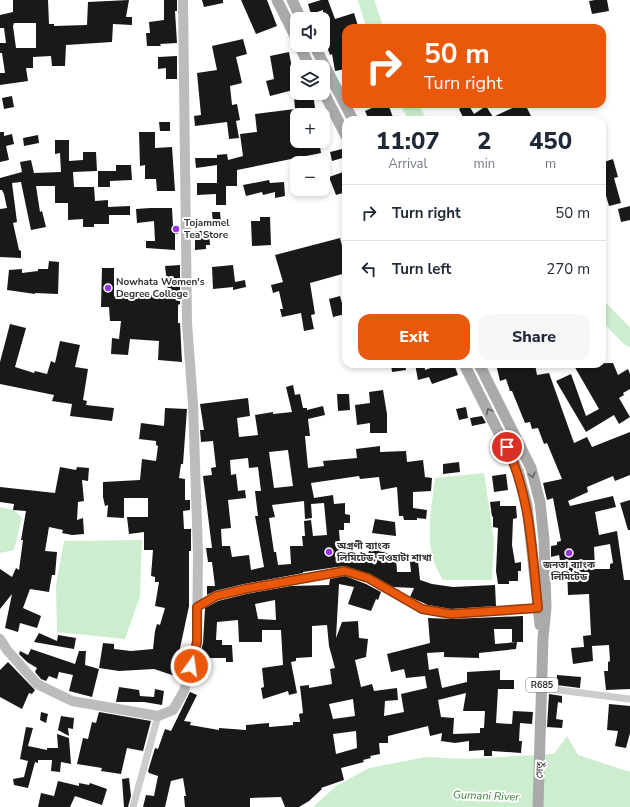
<!DOCTYPE html>
<html lang="en">
<head>
<meta charset="utf-8">
<style>
	:root { --surface:#fff; --page:#f6f6f7; --text:#1f2937; --muted:#747a83; --line:#e0e1e3; --accent:#ea580c }
	body { margin:0; font-family:"Nunito Sans","Noto Sans Bengali",sans-serif; background:var(--page); color:var(--text); height:100vh; display:flex; flex-direction:column; font-size:15px; white-space:nowrap }
	* { box-sizing:border-box; margin:0 }
	p { font-size:13px; color:var(--muted) }
	.icon { flex:none; width:22px; height:22px; fill:none; stroke:currentColor; stroke-width:2; stroke-linecap:round; stroke-linejoin:round }
	.map { position:relative; flex:1; overflow:hidden }
	.details { position:absolute; left:342px; top:116px; width:264px; height:252px; display:flex; flex-direction:column; background:var(--surface); border-radius:12px; box-shadow:0 2px 6px #0003 }
	.details>* { flex:none }
	.top-card { position:absolute; left:342px; top:24px; width:264px; height:84px; border-radius:12px; box-shadow:0 2px 6px #0003; background:#ea580c; color:#fff; overflow:hidden }
	.buttons { position:absolute; left:290px; top:12px; display:grid; gap:8px }
	.buttons a { display:grid; place-items:center; width:40px; height:40px; border-radius:8px; background:var(--surface); box-shadow:0 2px 6px #0003; font-size:20px }
	.pin { position:absolute; display:grid; place-items:center; width:34px; height:34px; color:#fff; margin:-17px; border:2px solid #fff; border-radius:50%; box-shadow:0 1px 4px #0007 }
	.me { position:absolute; width:44px; margin:-22px; rotate:14deg; stroke-linejoin:round; filter:drop-shadow(0 0 3px #0008) }
	.turn { display:flex; align-items:center; gap:14px; height:84px; padding:0 16px; font-size:18px }
	.turn .icon { width:52px; height:52px; stroke-width:2.5 }
	.turn b { display:block; font-size:28px; line-height:34px }
	.eta { display:flex; justify-content:space-evenly; align-items:center; height:68px; text-align:center }
	.eta b { font-size:24px; font-weight:800; line-height:28px }
	.button { display:flex; gap:8px; margin-top:auto; padding:8px 16px }
	.button a { flex:1; height:46px; border-radius:12px; background:var(--accent); color:#fff; font-size:16px; font-weight:800; line-height:46px; text-align:center }
	.button a+a { background:var(--page); color:var(--text) }
	ul { padding:0; list-style:none }
	li { display:flex; align-items:center; gap:12px; height:56px; padding:0 16px; border-top:1px solid var(--line) }
	li div { flex:1 }
	li b { display:block; font-size:15px }
	li em { font-style:normal }
	.map>svg:first-child { display:block }
</style>
</head>
<body>
<div class="map">
<svg width="630" height="807" viewBox="0 0 630 807">
	<rect width="100%" height="100%" fill="#fff"/>
	<path fill="#cdeece" d="M484,473L494,541L492,580H443C422,547 431,515 435,478Z
		M0,507L14,510L22,518L14,550L0,553Z
		M142,540L140,596L125,639L57,632L56,585L64,541Z
		M567,736L578,755L630,772V807H313L336,786L369,768L426,757L466,759L554,754Z"/>
	<g fill="none" stroke-linecap="round" stroke-linejoin="round">
		<path stroke="#cdeece" stroke-width="16" d="M366,0L375,28
			M409,104L418,120
			M602,310L630,339"/>
	</g>
	<path fill="#191919" fill-rule="evenodd" d="M13,0H48L49,24H54V26L87,25L88,2L129,0L126,17H132V25L113,24L112,42L66,45L65,66H52L51,56L33,57V68H26L28,81L0,85V73H5L2,53H0V43H6L4,28H0V15L13,12ZM14,23H36V48H16L13,26Z
		M164,0H177V11H175L177,43L160,44L161,46H147L146,33H150L149,22L164,20Z
		M202,0H223V3L204,7Z
		M241,0H267L277,26L256,34Z
		M321,0H328L335,19L354,13L358,26L346,28V50L342,51L346,69L335,71L332,54L330,55L323,36V10L311,14L308,4Z
		M595,0H607L609,11L592,14L589,1Z
		M243,39L247,54L236,57L242,83L230,86L232,105L237,104L240,120L236,121L239,138L229,139L227,122L195,126L194,116L201,115L197,73L217,70L212,46Z
		M289,52L293,74L297,73V89L270,96L266,81L274,79L270,56Z
		M177,56V79H166V68L158,69V57Z
		M313,94L316,115H297V141H319L321,153L237,170V186H226V205H216V194L197,195V183H217V165L196,168L195,158H217V155L227,154L228,160L243,156L240,134L257,132L255,114L295,109L294,97Z
		M12,96L14,107L4,109L2,98Z
		M381,104H388L394,120H369L365,111Z
		M468,104L474,114L486,106L493,117L521,104H525L533,120H463L464,119L459,109Z
		M159,122H170V131H160Z
		M0,132H4V136L12,134L14,144L6,146L9,160L0,162Z
		M139,132H155V148L172,147L175,191H157L156,179H145V165L140,166Z
		M38,135L39,143L24,146L23,138Z
		M55,140H69V161L83,160V152H96L97,171L73,172L74,187H94L95,201L108,200V207L130,206V215H109V224H94V227H83V219L68,220V203H55V186H36L40,212L42,211L46,227L31,230L21,182L12,183L17,222L13,223L19,250L21,251V258L0,257V209L7,208L4,194L2,190H0V178L22,172L20,162L31,160L34,173L61,172L60,153L55,154Z
		M346,148V157L332,161L330,152Z
		M613,159L618,177L614,178L621,203L609,206L602,182V167L605,166L604,162Z
		M116,165H131L132,180L110,181V187H98V171H116Z
		M346,171V192L336,195L329,177Z
		M269,180L270,183L284,182L285,196L275,198V192L263,195L262,192L246,196L243,185Z
		M630,206V220L621,222L618,209Z
		M150,208H172L173,226L178,225V234H175V250L146,248V241H155L154,221L137,223L136,209Z
		M212,212H220L221,224H213Z
		M260,217H270L271,245L252,246L251,221H260Z
		M195,231H209L210,245H206V249L195,250Z
		M340,238L346,261V273L310,283L315,314L311,315L314,329L304,331L301,313L282,317L280,309H283L279,291L273,293L271,285L283,282L275,255Z
		M49,261L59,262L58,294L35,293V294L7,290L9,270L22,269V273L38,271V269H48Z
		M180,265V304L178,305V323H180L182,362L158,360L159,341L130,339L128,355L111,354L112,338L119,339L121,321H110L109,307H101L102,268H114V296L168,292L165,266Z
		M233,265L235,282L245,280L246,287L233,290V287L213,289L212,267Z
		M340,296L345,314L333,317L329,299Z
		M10,324L26,328L15,367L34,373L35,371L47,374L51,361L55,363L60,341L80,345L75,367L88,369L83,400L87,401L86,405L114,408L112,421L70,416L72,404L52,401L54,395L0,384V362Z
		M613,363L618,375L628,369L630,374V389L623,393L624,395L619,398L630,417L619,424L614,415L586,432L556,381L571,374L586,416L599,409L573,364Z
		M391,364H405L406,370L392,372Z
		M415,364H424L425,370L442,364H454L458,375L432,384L429,377L418,380Z
		M496,364H535L537,375L549,373L574,443L587,437L592,447L630,432V475L615,481L613,476L587,487L588,492L568,501L570,506L613,496L616,507L595,512L599,535L617,531L624,580H630V689L606,690L604,671H608V662L610,661L609,645L592,646L593,661L573,664L571,648L584,647L583,636L591,635L589,594L568,595L567,566L561,567L559,555L551,557V546L557,545V542L561,541L553,498L547,500L543,483L562,479L547,443L544,444L538,428L532,429L530,422L525,423L512,391H510L506,379L500,381ZM610,544L613,563L610,564V569H595L594,547Z
		M293,385L295,395L300,394L303,408H307V410L323,406L325,415L308,419L310,436H305L308,468L324,466L323,461L357,458L356,449L380,446V452L406,451L407,462L423,460L425,477L432,478L431,491L413,492V508L427,510L426,519L417,518V520H404L403,516H399L397,487L381,490L379,477L360,479L359,476L311,483L314,498L333,495L334,504L345,503V514L350,515V523H344V530H339L341,557L366,560L370,548L396,556L397,572H411L410,562L418,561L420,580L432,584L453,587L495,585L496,606L451,609L428,605L410,597L414,588L393,587L370,574L344,566L303,572V573L244,584L215,591L207,595V586H215L212,562H208L206,548H212L203,476L212,475L211,468L216,467L213,441L201,442L200,430H204L200,404L248,398L250,416L237,418L239,437L258,435L255,415L273,412V414L292,412L286,387ZM288,450L293,486L274,488L269,452ZM248,458L249,468L258,467L261,491H255L258,516H255L264,567L251,570L249,555L232,557L230,546H222L221,529L231,528L228,500L246,498L245,490L238,491L236,474L231,475L230,460ZM304,501L305,519L312,518L311,504L324,503L327,535L313,536L311,520L304,521L305,536H302L303,546H290L291,564L278,565L276,552H274L269,518L275,517L272,505Z
		M383,390L387,414V433H370V423L357,425L355,405L370,403L369,392Z
		M337,394H349L350,410L338,411Z
		M466,407L468,418L459,420L456,409Z
		M165,408L187,409L183,464H181L179,478L185,479V500H190V510L183,511L184,529H191V551H189V606L179,653L187,656L181,678L154,669L119,671L99,668L103,643L114,644V649L131,651L153,649L155,631L157,624L160,625L165,608L155,606L159,582H155V577L151,576L153,550H144V532L129,534L127,517H148V498H124V518L107,517L108,505L105,506L103,497V482L140,480L142,459L156,461L158,446L156,445V441L139,439L141,423L164,426Z
		M482,416L486,423L472,426L470,418Z
		M459,462L460,472L443,474V464Z
		M60,467L76,470L77,467L89,468L88,481L82,480L84,501L78,502L77,520L83,518L84,534L72,535L62,533L63,530L49,527L45,551L57,552L55,575H52L49,592L30,589L23,608L41,616L37,628L20,623L18,632L5,628L12,594L0,609V569L12,577L16,568L19,570L23,540H21L26,511L13,510L14,504L0,502V487L55,493Z
		M506,474L508,490L494,492L492,476Z
		M630,500V530H628L620,503Z
		M500,501V506H516L517,518L513,519L512,545L515,563L521,562V571H518V581H509V584H498L496,571L498,528L493,527V516L492,517L490,502Z
		M375,519L395,522L396,536L372,533Z
		M345,576L366,584L381,592L378,600L376,599L371,611L348,604L354,587L339,584L336,638L342,622L358,621L359,638L368,639L366,657L355,660L361,687L372,684L374,691L397,688L398,700L385,701L384,716L404,712L401,694L427,688L425,676L406,678L404,669L391,672L387,654L430,643L428,618L451,619L523,616V642H512V629H494L495,644L517,642L516,649L479,653V658L444,657V652L427,653L429,670L438,668L442,688L467,682V672L500,670V680H514V689H498L496,723L512,724L513,711L533,712L532,724L520,723L519,741H522L521,753L492,751V756H484V750L469,751V741L455,743L441,741L442,733L430,736L428,726L388,736V743H379L380,754L370,756L371,758L363,760L364,762L341,768L344,780L321,788L322,789L309,801L299,807H285L281,797L250,798V807H185L184,796H186L183,778L171,781L165,807H143L146,795L154,796L158,776L149,773L148,771L155,748L158,749L165,729L171,731L190,692L197,695L184,721L191,722L190,725L219,730V728L246,730V725L269,723V727L293,725V722H300L299,714L303,713L300,686L309,685V688L332,684L330,669L335,668L329,646L327,625L312,626V657L296,658V661L291,662L297,693L289,695L288,691L263,699L261,688L264,687L262,668L283,665L281,630H262V642H239L238,620L217,622L216,640H222V645H232L233,662H226V658H207L200,679L198,678L197,682L193,681L203,643L205,608L218,601L246,594L291,586L329,585L330,579ZM275,600L276,620L258,619L255,604ZM466,693L463,711H485L484,728H480V733L453,734L454,718L441,717L438,700ZM353,699L355,716L333,719L329,704ZM356,731L357,748L336,754L333,734Z
		M39,633L57,641L58,635L76,638L74,649L34,642Z
		M31,649L75,664L79,651H86L85,665L99,669L92,697L69,691L73,675L59,672L57,679L49,676L46,681L41,679L35,672L37,668L27,662L19,654L20,651L28,655Z
		M8,662L35,690L32,694L29,693L22,709L0,697V670Z
		M557,675L581,677L580,688L556,685Z
		M119,687L139,690L140,696L154,697L155,689L164,691L162,705L144,702H116Z
		M549,694L562,696V703L558,702L556,719L563,720L562,728L547,727Z
		M609,704L630,706V733L626,748L615,746L618,731L607,730Z
		M41,712L48,714L46,723L40,720Z
		M99,712L151,721L143,751L127,748L121,774L101,771L102,768L77,764L83,738L88,739L92,722L96,723Z
		M61,716L74,718L73,729L68,728L69,736L58,730Z
		M26,727L33,728L28,746L47,750V748H58L57,734L69,738L71,764L61,762L60,772L51,771L52,760H38V763L35,762L28,788L14,785L13,779L24,777L28,761L20,759Z
		M129,778L131,796L128,807H124L122,779Z
		M58,781L79,786V783L89,785L90,783L107,789L102,805L75,796L70,807H38L41,793L54,796Z"/>
	<g fill="none" stroke-linecap="round" stroke-linejoin="round">
		<path stroke="#ccc" stroke-width="7" d="M197,607L216,596L245,589L345,571L368,579L422,609L451,614L542,608
			M542,688L630,699
			M133,807L158,716"/>
		<path stroke="#bcbcbc" stroke-width="10" d="M0,639L7,650L37,684L72,701L158,716L173,710L184,691L197,642L198,554L193,404L187,323L183,0"/>
		<path stroke="#aaa" stroke-width="11" d="M277,0L297,40
			M292,0L301,19
			M299,45L310,67
			M314,45L353,120
			M323,91L346,136
			M464,364L518,471L527,505L540,625
			M479,364L531,468L540,502L544,540L546,608L543,638L538,807"/>
	</g>
	<defs><path id="oneway-chevron" d="M-2-3.5L2.5 0L-2 3.5" fill="none" stroke-width="1.6" stroke-linecap="round" stroke-linejoin="round"/></defs>
	<g stroke="#626262">
		<use href="#oneway-chevron" transform="translate(489 411) rotate(-118)"/>
		<use href="#oneway-chevron" transform="translate(532 475) rotate(75)"/>
	</g>
	<g fill="none" stroke-linecap="round" stroke-linejoin="round">
		<g stroke="#983908" stroke-width="10">
			<path id="route" d="M191,666L197,642V607L216,596L245,589L345,571L368,578L422,609L451,614L538,608C532,552 531,500 507,447"/>
		</g>
		<use href="#route" stroke="#ea580c" stroke-width="7"/>
	</g>
	<g fill="#9835e9" stroke="#fff" stroke-width="1.5">
		<circle cx="176" cy="229" r="4"/>
		<circle cx="108" cy="288" r="4"/>
		<circle cx="329" cy="552" r="4"/>
		<circle cx="569" cy="553" r="4"/>
	</g>
	<g text-anchor="middle" dominant-baseline="central" stroke-width="4" stroke-linejoin="round" paint-order="stroke">
		<rect fill="#fff" stroke="#707070" stroke-width="1" x="526" y="678" width="32" height="14" rx="3"/>
		<g font-size="9" font-weight="bold" fill="#323232">
			<text x="542" y="685">R685</text>
		</g>
		<g font-size="10" font-weight="bold" fill="#323232" stroke="#fff" text-anchor="start">
			<text x="184" y="223">Tojammel<tspan x="184" dy="12">Tea Store</tspan></text>
			<text x="116" y="282">Nowhata Women's<tspan x="116" dy="12">Degree College</tspan></text>
			<text x="337" y="546">অগ্রণী ব্যাংক<tspan x="337" dy="12">লিমিটেড, নওহাটা শাখা</tspan></text>
			<text x="569" y="565" text-anchor="middle">জনতা ব্যাংক<tspan x="569" dy="12">লিমিটেড</tspan></text>
		</g>
		<g font-size="10" fill="#323232" stroke="#fff">
			<text transform="translate(540 770) rotate(-88)">সেতু</text>
		</g>
		<g font-size="11" font-style="italic" fill="#368337" stroke="#fff">
			<text transform="translate(486 796) rotate(2)">Gumani River</text>
		</g>
	</g>
</svg>
<div class="buttons">
<a><svg class="icon" aria-label="sound" viewBox="0 0 24 24"><path d="M4 9h4l5-4v14l-5-4H4zM17 9q2 3 0 6"/></svg></a>
<a><svg class="icon" aria-label="layers" viewBox="0 0 24 24"><path d="M12 4l9 5-9 5-9-5zM3 14l9 5 9-5"/></svg></a>
<a>+</a>
<a>−</a>
</div>
<div class="pin" style="left:507px;top:447px;background:#d93025"><svg class="icon" aria-label="arrive" viewBox="0 0 24 24"><path d="M6 21V4h12l-3 4 3 4H6"/></svg></div>
<svg class="me" style="left:191px;top:666px" viewBox="-20 -20 40 40"><circle r="17" fill="#ea580c" stroke="#fff" stroke-width="3"/><path d="M0-11L8 9 0 5-8 9z" fill="#fff"/></svg>
<div class="top-card">
<div class="turn"><svg class="icon" aria-label="right" viewBox="0 0 24 24"><path d="M7 20v-9h11M14 6l5 5-5 5"/></svg><div><b>50 m</b>Turn right</div></div>
</div>
<section class="details">
<div class="eta">
<div><b>11:07</b><p>Arrival</p></div>
<div><b>2</b><p>min</p></div>
<div><b>450</b><p>m</p></div>
</div>
<ul>
<li><svg class="icon" aria-label="right" viewBox="0 0 24 24"><path d="M7 20v-9h11M14 6l5 5-5 5"/></svg><div><b>Turn right</b></div><em>50 m</em></li>
<li><svg class="icon" aria-label="left" viewBox="0 0 24 24"><path d="M17 20v-9H6M10 6l-5 5 5 5"/></svg><div><b>Turn left</b></div><em>270 m</em></li>
</ul>
<div class="button"><a>Exit</a><a>Share</a></div>
</section>
</div>
</body>
</html>
